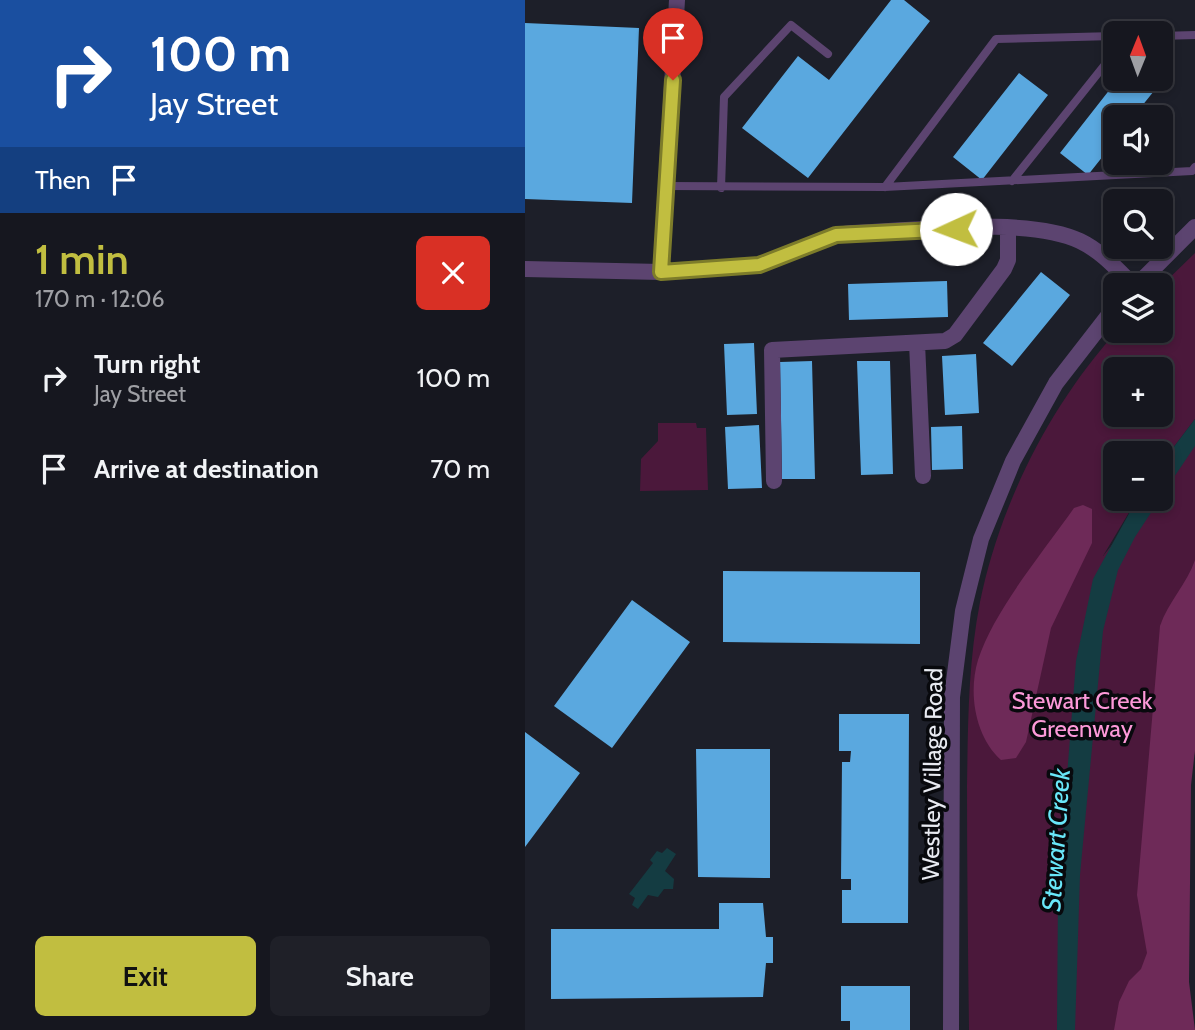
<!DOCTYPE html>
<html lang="en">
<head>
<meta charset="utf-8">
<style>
	:root { --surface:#16171f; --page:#1f2028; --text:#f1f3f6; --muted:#9e9fa4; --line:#35363d; --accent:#c1be40 }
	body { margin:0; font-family:Cabin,sans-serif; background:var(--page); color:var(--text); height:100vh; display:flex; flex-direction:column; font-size:26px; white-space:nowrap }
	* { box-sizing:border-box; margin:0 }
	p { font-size:23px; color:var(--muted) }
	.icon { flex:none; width:38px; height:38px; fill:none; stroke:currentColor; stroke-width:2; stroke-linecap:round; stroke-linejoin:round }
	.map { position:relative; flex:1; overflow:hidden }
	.side { display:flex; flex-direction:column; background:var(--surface); width:525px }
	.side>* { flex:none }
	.guide { background:#1a4fa0; color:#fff; overflow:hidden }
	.needle { width:46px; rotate:1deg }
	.fabs { position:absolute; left:578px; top:21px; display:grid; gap:14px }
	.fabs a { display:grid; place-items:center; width:70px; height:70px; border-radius:10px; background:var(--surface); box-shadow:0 4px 10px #0003,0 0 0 2px var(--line); font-size:35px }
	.pin { position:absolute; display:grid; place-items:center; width:60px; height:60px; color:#fff; margin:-72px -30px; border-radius:50% 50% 50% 0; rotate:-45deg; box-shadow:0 0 7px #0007 }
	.pin .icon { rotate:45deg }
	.me { position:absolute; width:77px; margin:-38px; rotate:268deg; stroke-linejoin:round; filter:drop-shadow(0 0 5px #0008) }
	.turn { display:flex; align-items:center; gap:24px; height:147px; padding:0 35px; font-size:32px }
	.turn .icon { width:91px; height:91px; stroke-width:2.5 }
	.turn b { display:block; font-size:49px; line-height:60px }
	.then { display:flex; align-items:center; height:66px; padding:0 35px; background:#0003; gap:14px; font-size:26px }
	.round { display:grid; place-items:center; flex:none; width:74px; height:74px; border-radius:10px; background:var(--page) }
	.headline { display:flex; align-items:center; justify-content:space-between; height:119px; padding:0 35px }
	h1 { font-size:42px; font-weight:600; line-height:52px; color:var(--accent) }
	.action { display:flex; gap:14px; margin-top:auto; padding:14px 35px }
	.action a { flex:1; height:80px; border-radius:10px; background:var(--accent); color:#111; font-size:28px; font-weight:600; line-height:80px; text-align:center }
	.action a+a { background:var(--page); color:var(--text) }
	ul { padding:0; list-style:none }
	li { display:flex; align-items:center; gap:21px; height:91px; padding:0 35px }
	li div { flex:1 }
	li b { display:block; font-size:26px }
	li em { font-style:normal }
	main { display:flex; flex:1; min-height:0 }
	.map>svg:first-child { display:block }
</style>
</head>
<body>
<main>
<section class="side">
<div class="guide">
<div class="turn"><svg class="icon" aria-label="right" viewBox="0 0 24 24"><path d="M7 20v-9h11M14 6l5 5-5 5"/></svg><div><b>100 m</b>Jay Street</div></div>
<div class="then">Then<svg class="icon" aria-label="arrive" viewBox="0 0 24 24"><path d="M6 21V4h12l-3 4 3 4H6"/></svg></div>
</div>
<div class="headline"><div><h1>1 min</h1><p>170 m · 12:06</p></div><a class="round" style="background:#d93025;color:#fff"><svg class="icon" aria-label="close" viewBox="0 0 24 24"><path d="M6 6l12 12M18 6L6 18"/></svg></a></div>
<ul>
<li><svg class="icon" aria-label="right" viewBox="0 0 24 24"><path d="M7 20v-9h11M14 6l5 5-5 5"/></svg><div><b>Turn right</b><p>Jay Street</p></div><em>100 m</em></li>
<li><svg class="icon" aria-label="arrive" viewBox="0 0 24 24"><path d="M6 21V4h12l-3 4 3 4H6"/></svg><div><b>Arrive at destination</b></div><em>70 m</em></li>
</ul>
<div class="action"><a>Exit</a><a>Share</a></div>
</section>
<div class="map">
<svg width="670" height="1030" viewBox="0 0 670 1030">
	<rect width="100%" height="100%" fill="#1d1f29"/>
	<path fill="#4b183b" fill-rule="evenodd" d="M670,253V419L635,465V453H590V499H612L578,556L624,499H635V480L670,435V752L661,784L658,935L668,1030H444C443,949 442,868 442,786C443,725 443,663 455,602C475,504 525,405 592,331H635V287ZM590,369H635V415H590Z
		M133,423H171L172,428H181L183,490L115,491L116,459L133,441Z"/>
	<path fill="#6e2a58" d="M558,505L567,509V543L526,628L501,742L491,758L476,760C450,737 443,693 453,660C469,610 519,551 549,508Z
		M670,560V750L666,785L664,982L670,1030H589L594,1002L604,981L616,969L622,953L612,895L635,626C643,602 662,584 670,560Z"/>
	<path fill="#143c42" d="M670,419V446L635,498V465Z
		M612,499H635L610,537L593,570L578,631L555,875L550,1030H532L533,891L551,661L568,579Z
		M142,848L151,854L140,871L149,879L148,889H139L133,897L123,895L113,909L107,905L110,898L104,894L128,863L125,860L132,851L137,853Z"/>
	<path fill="#5aa8df" d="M366,0H379L405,21L283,178L217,128L273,56L304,80Z
		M0,23L114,28L107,203L0,199Z
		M494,73L523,95L457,180L428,157Z
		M593,79H613L629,91L608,117H590V141L563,175L535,153Z
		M516,272L545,295L487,366L458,343Z
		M422,281L423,317L324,320L323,284Z
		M229,343L232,414L202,415L199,344Z
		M451,354L454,413L420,415L417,356Z
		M287,361L290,479H257L255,362Z
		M332,361H365L368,474L336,475Z
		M234,425L237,488L203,489L200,427Z
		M437,426L438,469L407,470L406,427Z
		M198,571L395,572V644L198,642Z
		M107,600L165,642L87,748L29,706Z
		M314,714H384L383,923H317V890H326V879H316L317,762H325L326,751H314Z
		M0,732L55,773L0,847Z
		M171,749H245V878L173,877Z
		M194,903H238L241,937H248V963H241L238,997L26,999V929H194Z
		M316,986H385V1030H325V1021H316Z"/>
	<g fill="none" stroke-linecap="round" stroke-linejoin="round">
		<path stroke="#5c4470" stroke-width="8" d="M635,36L670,35
			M487,181L590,52
			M142,186L360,187L667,171L670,167
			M360,187L471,39L590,36
			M196,188L199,97L266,25L303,54"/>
		<path stroke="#5c4470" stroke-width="16" d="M0,269L136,272L152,0
			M136,272L234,265L311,235L327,233C388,231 503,216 555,241C576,251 592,269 608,285
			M612,285L670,227
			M392,343L398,476
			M249,481L247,350L420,341L430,335L479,269L483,260V228
			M426,1030L427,697L438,611L456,539L488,461L531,383L590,307"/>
	</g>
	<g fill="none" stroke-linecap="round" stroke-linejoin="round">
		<g stroke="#7d7c2a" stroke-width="18">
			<path id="route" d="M148,80L136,272L234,265L311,235L431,229"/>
		</g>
		<use href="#route" stroke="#c1be40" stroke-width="12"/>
	</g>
	<g text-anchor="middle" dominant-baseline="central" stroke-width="7" stroke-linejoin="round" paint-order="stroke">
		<g font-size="24" fill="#fd99d9" stroke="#08090d">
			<text x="557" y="700">Stewart Creek<tspan x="557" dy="28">Greenway</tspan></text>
		</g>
		<g font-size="24" fill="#e8eaf1" stroke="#08090d">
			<text transform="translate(407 774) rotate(-89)">Westley Village Road</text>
		</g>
		<g font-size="26" font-style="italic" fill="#69e7f9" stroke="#08090d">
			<text transform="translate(531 840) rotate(-86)">Stewart Creek</text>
		</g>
	</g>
</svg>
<div class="fabs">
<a><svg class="needle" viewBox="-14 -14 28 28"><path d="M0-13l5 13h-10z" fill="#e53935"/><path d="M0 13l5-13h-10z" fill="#9e9fa4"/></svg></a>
<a><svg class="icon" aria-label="sound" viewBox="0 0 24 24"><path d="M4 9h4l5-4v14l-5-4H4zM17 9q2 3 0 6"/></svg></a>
<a><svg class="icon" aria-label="search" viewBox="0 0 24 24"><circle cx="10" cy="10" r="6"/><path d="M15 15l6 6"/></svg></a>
<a><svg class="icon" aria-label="layers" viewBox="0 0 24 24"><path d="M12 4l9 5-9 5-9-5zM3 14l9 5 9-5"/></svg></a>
<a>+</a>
<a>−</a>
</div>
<div class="pin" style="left:148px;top:80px;background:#d93025"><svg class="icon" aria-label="arrive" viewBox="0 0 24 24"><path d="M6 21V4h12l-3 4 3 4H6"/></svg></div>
<svg class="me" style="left:431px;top:229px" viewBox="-20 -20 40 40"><circle r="19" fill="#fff"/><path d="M0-13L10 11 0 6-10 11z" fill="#c1be40"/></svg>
</div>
</main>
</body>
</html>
